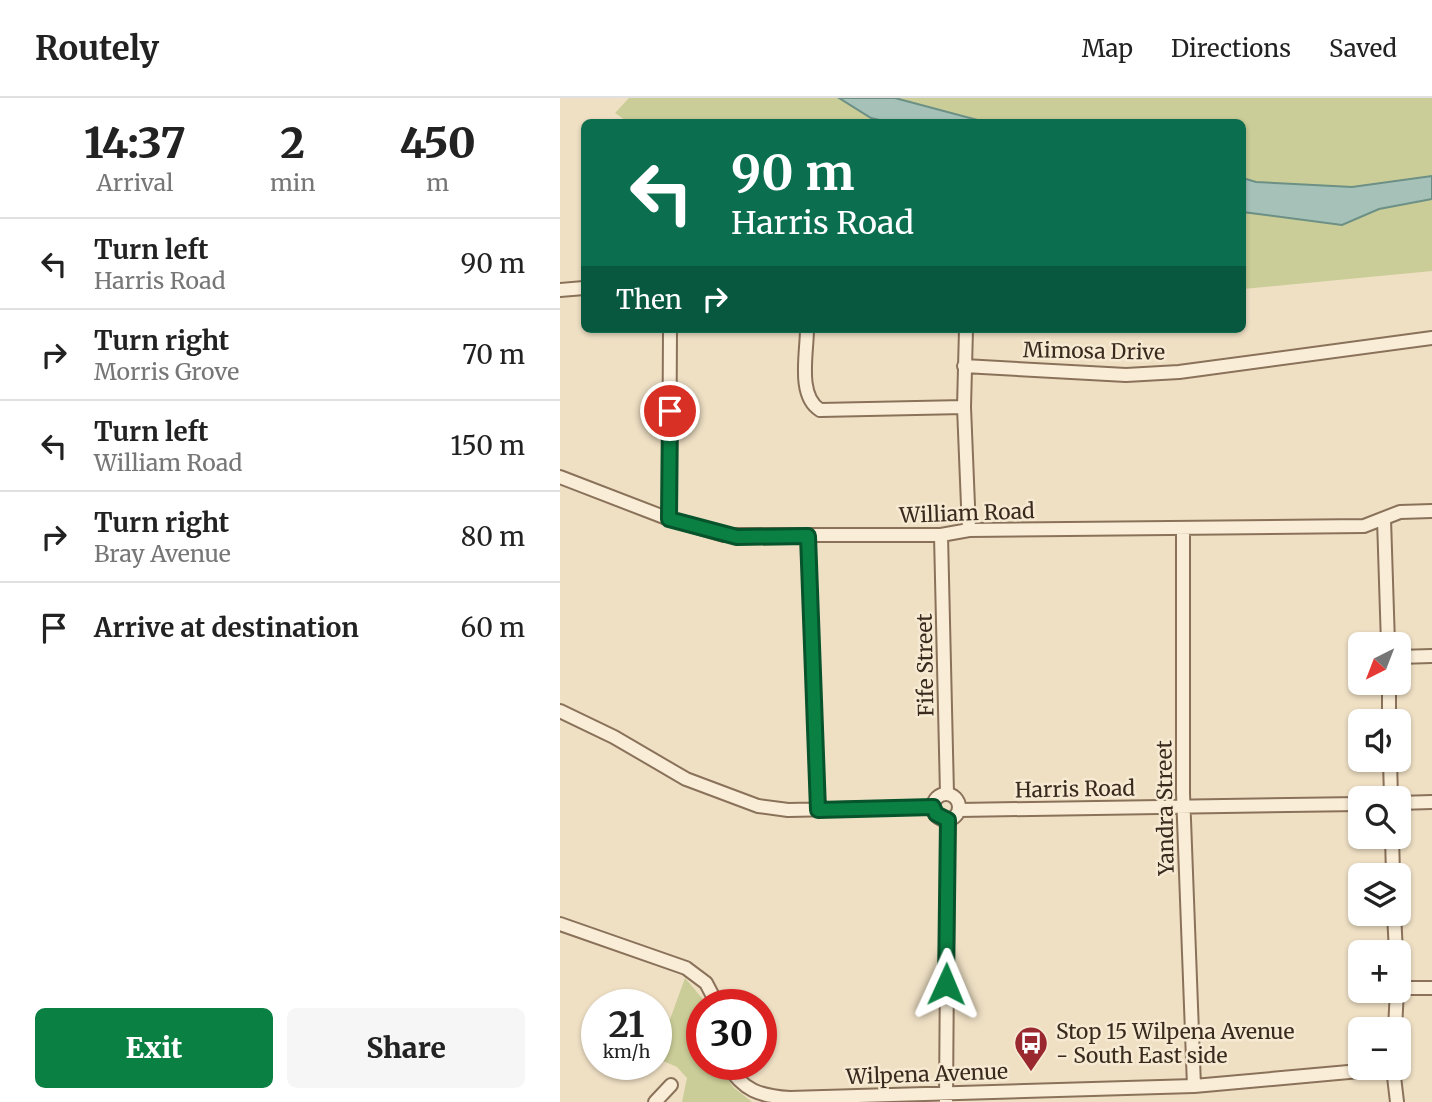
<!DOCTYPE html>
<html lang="en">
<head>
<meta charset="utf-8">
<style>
	:root { --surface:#fff; --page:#f6f6f6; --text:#222; --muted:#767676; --line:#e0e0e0; --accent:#0b8043 }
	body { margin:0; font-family:Merriweather,serif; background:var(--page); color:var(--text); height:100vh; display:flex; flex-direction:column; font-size:26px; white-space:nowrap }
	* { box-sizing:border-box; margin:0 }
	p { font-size:23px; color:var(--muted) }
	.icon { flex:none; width:38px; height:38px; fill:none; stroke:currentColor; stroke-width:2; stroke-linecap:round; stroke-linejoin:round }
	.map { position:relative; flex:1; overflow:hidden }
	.panel { display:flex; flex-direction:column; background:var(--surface); width:560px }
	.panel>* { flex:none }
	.banner { position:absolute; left:21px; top:21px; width:665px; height:214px; border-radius:10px; box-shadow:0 2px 5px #0004; background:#0b6e4f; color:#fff; overflow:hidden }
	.needle { width:46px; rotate:222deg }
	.fabs { position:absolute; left:788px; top:534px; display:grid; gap:14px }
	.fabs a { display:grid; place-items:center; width:63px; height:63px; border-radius:10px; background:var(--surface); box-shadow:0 2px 5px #0004; font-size:35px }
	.speed { position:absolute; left:21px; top:891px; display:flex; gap:14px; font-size:35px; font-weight:700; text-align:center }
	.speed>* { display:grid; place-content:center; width:91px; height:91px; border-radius:50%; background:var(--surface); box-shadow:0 2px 5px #0004; line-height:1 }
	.speed small { font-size:18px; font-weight:400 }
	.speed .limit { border:10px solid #d22; background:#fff; color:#111 }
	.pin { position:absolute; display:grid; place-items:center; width:60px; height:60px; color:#fff; margin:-30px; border:4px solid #fff; border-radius:50%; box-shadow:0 2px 7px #0007 }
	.me { position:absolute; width:77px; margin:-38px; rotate:1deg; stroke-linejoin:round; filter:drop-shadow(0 0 5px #0008) }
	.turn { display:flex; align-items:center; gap:24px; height:147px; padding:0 35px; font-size:32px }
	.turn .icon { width:91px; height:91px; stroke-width:2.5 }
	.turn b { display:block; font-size:49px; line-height:60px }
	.then { display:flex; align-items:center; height:66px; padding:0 35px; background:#0003; gap:14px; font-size:26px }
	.eta { display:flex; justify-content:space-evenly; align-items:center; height:119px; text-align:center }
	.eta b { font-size:42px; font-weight:800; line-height:49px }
	.action { display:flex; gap:14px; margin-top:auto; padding:14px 35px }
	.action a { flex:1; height:80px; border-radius:10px; background:var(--accent); color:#fff; font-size:28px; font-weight:800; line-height:80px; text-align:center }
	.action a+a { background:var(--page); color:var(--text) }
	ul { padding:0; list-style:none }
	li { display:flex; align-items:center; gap:21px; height:91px; padding:0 35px; border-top:2px solid var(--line) }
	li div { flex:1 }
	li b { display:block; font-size:26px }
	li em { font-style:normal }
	header { display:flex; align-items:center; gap:42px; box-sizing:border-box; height:98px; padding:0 35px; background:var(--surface); border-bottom:2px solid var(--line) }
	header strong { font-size:33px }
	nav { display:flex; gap:38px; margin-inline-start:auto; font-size:24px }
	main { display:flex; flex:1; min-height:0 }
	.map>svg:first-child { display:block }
</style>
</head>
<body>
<header>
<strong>Routely</strong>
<nav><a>Map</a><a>Directions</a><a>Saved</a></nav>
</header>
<main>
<section class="panel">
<div class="eta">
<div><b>14:37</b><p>Arrival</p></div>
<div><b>2</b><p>min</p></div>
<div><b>450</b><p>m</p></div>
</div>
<ul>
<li><svg class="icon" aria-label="left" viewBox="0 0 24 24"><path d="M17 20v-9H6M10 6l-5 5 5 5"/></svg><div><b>Turn left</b><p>Harris Road</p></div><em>90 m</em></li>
<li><svg class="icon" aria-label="right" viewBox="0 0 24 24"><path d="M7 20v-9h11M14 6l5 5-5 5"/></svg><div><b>Turn right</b><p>Morris Grove</p></div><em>70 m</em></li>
<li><svg class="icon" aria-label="left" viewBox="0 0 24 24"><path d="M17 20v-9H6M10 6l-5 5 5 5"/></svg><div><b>Turn left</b><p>William Road</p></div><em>150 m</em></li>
<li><svg class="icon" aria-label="right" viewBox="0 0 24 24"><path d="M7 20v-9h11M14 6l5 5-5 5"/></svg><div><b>Turn right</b><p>Bray Avenue</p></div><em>80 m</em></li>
<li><svg class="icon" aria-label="arrive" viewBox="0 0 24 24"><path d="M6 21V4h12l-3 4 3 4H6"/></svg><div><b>Arrive at destination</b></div><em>60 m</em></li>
</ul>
<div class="action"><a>Exit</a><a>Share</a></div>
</section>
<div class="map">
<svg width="872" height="1004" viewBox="0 0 872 1004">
	<rect width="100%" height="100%" fill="#efe0c4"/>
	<path fill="#cacd97" d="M69,0H872V173L683,191L682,24H68L55,15Z
		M125,880L147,906H142V966H159L173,989L192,1004H122L127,980L117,969L96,960Z"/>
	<path fill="#a6c2b8" stroke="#6c9086" stroke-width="2" d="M279,0H335L425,24H328L311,20Z
		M872,78V101L819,111L782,127L683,114V80L696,84L792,89Z"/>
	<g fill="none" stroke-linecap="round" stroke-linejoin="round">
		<g stroke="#8a715a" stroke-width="16">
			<path id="minor" d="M0,192L24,190
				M247,231C247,255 237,298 260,312L404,309
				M406,231L404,309L409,432
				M404,268L566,277L619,274L872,240
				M0,379L109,421L164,437H381L409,432L804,428L840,414L872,413
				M109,421L110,231
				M824,421L828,546
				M623,431V695L634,988
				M381,437L387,696
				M248,438L258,712
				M838,559L872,558
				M829,584V623
				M0,613L54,639L126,681L198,708L228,712L373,709
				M830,662L831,700
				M373 709a13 13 0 1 1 26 0a13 13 0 1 1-26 0Z
				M838,705L872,704
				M399,712L800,706
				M832,738L833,777
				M834,816L836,854
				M0,826L126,870L146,885L157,906
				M838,890H872
				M835,931L837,892
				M167,966C183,993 200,998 230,1000L634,988L833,970
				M833,970L837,1004
				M95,1004L111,987
				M386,1004L388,722"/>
		</g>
		<use href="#minor" stroke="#f9edd7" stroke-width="12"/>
	</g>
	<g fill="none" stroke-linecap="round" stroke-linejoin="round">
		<g stroke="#07532c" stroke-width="18">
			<path id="route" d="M110,313L109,421L177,439L248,438L258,712L373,709L376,716L388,722L386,886"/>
		</g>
		<use href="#route" stroke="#0b8043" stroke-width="12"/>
	</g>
	<defs>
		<g id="bus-pin" transform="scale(1.75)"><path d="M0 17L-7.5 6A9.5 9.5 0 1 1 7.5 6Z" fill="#9a282f" stroke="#f6ead3"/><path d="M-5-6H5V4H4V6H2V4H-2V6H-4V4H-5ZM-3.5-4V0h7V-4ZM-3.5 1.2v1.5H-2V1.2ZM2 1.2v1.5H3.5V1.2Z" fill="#fff"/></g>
	</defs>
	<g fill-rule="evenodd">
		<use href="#bus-pin" x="471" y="945"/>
	</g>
	<g text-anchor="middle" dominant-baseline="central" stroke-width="5" stroke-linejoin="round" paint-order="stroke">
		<g font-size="21" fill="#3a2a1e" stroke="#f6ead3">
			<text transform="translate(534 253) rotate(1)">Mimosa Drive</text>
			<text transform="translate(407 415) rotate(-2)">William Road</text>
			<text transform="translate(365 567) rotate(-91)">Fife Street</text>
			<text transform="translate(515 691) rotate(-1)">Harris Road</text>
			<text transform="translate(605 710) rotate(-91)">Yandra Street</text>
			<text transform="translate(367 976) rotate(-2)">Wilpena Avenue</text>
		</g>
		<g font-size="21" fill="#3a2a1e" stroke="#f6ead3" text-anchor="start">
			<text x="496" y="933">Stop 15 Wilpena Avenue<tspan x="496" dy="24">- South East side</tspan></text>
		</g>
	</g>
</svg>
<div class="fabs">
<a><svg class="needle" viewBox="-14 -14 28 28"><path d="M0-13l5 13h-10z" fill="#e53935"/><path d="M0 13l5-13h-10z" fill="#767676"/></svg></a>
<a><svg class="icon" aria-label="sound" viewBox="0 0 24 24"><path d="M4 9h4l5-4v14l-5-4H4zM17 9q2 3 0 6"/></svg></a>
<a><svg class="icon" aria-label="search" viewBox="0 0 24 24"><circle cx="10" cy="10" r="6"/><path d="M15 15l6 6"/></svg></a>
<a><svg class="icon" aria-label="layers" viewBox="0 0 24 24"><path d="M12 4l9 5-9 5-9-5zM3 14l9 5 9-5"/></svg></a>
<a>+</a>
<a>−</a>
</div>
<div class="speed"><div>21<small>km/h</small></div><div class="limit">30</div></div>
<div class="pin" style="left:110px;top:313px;background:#d93025"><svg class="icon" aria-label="arrive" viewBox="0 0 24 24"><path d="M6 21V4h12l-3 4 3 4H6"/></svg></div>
<svg class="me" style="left:386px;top:886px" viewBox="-20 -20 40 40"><path d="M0-17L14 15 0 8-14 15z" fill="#0b8043" stroke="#fff" stroke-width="4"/></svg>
<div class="banner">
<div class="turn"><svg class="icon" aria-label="left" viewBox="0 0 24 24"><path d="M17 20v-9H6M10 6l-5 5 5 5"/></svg><div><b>90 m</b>Harris Road</div></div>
<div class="then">Then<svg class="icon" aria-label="right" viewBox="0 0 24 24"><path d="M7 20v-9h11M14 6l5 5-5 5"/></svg></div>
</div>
</div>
</main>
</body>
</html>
